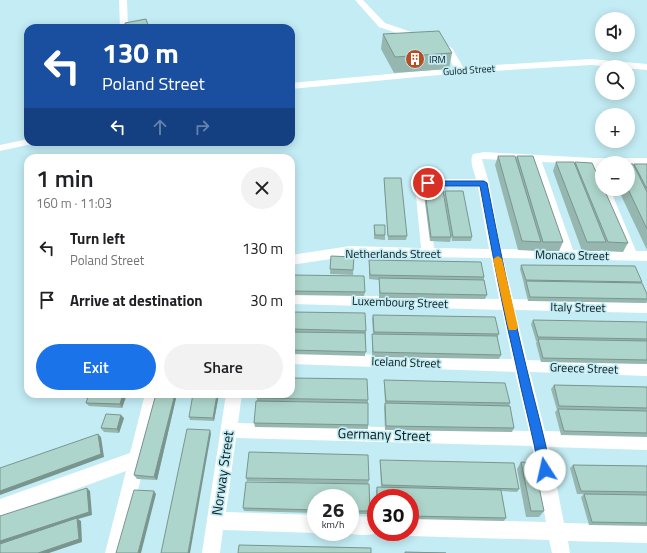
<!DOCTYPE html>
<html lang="en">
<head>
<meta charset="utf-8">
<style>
	:root { --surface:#fff; --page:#f2f2f2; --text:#202124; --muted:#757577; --accent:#1a73e8 }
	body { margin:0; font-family:"Titillium Web",sans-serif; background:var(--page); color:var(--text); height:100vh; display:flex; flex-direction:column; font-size:15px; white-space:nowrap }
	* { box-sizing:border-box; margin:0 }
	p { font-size:13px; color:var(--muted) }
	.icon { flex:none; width:22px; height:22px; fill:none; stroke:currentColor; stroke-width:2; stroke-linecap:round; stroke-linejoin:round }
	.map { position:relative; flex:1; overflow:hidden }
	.details { position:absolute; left:24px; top:154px; width:271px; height:244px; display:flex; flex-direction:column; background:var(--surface); border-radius:12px; box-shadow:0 2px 10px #0003 }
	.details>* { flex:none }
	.guide { position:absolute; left:24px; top:24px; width:271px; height:122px; border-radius:12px; box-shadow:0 2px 10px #0003; background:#1a4fa0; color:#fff; overflow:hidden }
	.tools { position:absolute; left:595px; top:12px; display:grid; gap:8px }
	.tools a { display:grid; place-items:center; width:40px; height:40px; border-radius:50%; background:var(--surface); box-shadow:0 2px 10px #0003; font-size:20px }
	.speed { position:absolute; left:307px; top:489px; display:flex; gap:8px; font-size:20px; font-weight:700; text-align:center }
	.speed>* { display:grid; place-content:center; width:52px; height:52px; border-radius:50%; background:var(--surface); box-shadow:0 2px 10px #0003; line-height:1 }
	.speed small { font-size:10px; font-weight:400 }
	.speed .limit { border:6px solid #d22; background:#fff; color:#111 }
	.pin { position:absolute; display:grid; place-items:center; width:34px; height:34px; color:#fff; margin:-17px; border:2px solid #fff; border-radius:50%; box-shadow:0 1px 4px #0007 }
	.me { position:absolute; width:44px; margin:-22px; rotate:350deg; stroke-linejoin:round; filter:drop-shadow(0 0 3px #0008) }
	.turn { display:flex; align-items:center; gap:14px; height:84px; padding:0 12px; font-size:18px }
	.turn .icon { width:52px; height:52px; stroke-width:2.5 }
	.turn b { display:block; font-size:28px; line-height:34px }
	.lanes { display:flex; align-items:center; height:38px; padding:0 12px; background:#0003; justify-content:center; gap:20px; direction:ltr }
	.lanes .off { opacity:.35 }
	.round { display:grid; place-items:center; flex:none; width:42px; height:42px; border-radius:21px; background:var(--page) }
	.headline { display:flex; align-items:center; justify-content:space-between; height:68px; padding:0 12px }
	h1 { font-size:24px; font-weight:600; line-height:30px }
	.action { display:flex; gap:8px; margin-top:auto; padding:8px 12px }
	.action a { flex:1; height:46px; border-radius:24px; background:var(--accent); color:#fff; font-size:16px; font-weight:600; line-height:46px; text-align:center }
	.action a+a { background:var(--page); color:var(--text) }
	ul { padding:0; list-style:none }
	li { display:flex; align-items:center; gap:12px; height:52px; padding:0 12px }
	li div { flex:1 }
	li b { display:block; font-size:15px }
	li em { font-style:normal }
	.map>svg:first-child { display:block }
</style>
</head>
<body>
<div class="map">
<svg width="647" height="553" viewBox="0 0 647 553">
	<rect width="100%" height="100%" fill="#c3ecf4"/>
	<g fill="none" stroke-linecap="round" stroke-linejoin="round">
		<path fill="#fff" fill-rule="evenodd" d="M119,0H127L128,28H120Z
			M355,0H363L385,23L423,36L424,38L420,40H417L379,27Z
			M438,41L452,48L463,67L591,59L647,64V70L591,65L460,73L291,89V83L454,68L446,52L434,44Z
			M28,139V142H33L32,144L0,151V145Z
			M484,152L593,158H647V164H628V163H602L600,164L602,170V189H610L636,251H647V261L503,258L513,299L647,303V313L515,310L527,360L647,364V376L530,372L545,431L647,434V450L549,447L564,523L647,525V543L568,541L570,553H552L549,540L410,536L404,533L403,532H410V518L546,522L532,446L236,438L226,512L316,515V532H318L316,533L223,530L220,553H202L226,394H242L238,423L529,431L515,372L291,364V352L512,359L502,310L291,304V294L499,299L491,258L350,256L291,265V255L350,246L421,248L415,185L417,182L428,179H476C474,171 469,162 473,154ZM482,159L531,161L560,250L501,249L489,183ZM542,162L589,164L596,184L600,187L598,189L624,251L573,250ZM427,187H478L489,249L434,248Z
			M145,394H161L123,553H105L126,471L0,517V499L130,453Z
			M350,516L376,517V532H382C372,536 355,536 345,532H350Z"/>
	</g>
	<path fill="#96b7af" d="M383,34L452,53L449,69L394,73L381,49Z
		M498,156L516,158L517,156L563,242L559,251H539V248L538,251L518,250L495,165Z
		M556,162L574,164L575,162L628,243L623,252L603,251L602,250L601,251H582L553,171Z
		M634,164H647V250L618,189H628Z
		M384,178L407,236L406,240H388L384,182Z
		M425,191L451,237L450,242L430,241L424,195Z
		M445,191L472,237L471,241H452L444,195Z
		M374,225L385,235V240L374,239Z
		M331,256L354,257L353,275L330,274Z
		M369,260L484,277V280L487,295L485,299L379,298V280L369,279Z
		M521,265L642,282L641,283L647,294V302L646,303L528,301L524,285V284L520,269Z
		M291,275L365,292L364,296L291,295Z
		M291,312L366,331L365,356L291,354Z
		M373,315L499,334L497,338L501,355L499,359L372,357V334H373L372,319Z
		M533,320L647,322V364L541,362L536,343L537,341H536L531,324Z
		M384,380L510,403L509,406L514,428L512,432L385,430L384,407L385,403L384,384Z
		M554,385L647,387V437L561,435L555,412L557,410L551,389Z
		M127,394L122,408L89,406L86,403Z
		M156,394H177L157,480L137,479L134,475Z
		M219,394L214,421L190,420L189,417Z
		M257,398L368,400V429L255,427L254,423L257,401Z
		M124,418L119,433L104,432L101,428Z
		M380,460L519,489L517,492L501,491L506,518L504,521L410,519V498H376V491L377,487H381L380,463Z
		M521,462L544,511L539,517H526L517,469Z
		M573,465L647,466V495L577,494L570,468Z
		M246,478L369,480L368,484L247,481Z
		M246,482L369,484L370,511L369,514H350V498H316V513L244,511L243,508Z
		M584,494L647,495V526L589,525L581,497Z"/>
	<path fill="#7a958e" d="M123,394H127L122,408L120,404Z
		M175,394H177L157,480L154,477Z
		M217,394H219L214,421L213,418Z
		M121,415L124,418L119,433L117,429Z
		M210,430L211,434L190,553H188Z
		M98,434L101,437L104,457L0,495V491Z
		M87,488L90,491L92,515L78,519L81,521L82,542L49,553H38L0,545V541Z
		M154,491L156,494L141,553H138Z"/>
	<path fill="#aed5cb" stroke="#7a958e" d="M146,19L149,28H126L125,23Z
		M439,31L452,53L395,57L383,34Z
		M498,156H515L541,242L522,241Z
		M517,156H533L563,242H543Z
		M556,162H574L606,242H587Z
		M575,162L592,163L602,185V189H604L628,243L608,242Z
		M628,164H633L647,192V229L628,189Z
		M634,164H647V189Z
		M384,178H401L407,236H388Z
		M425,191H443L451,237H431Z
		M445,191H463L472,237H453Z
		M374,225H385V235H375Z
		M331,256L354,257L353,270L330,269Z
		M369,260L481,262L484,277L370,275Z
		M521,265L635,266L642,282L526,280Z
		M291,275L364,276L365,292L291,291Z
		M379,278L484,280L487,295L380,293Z
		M526,281L642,283L647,294V299L530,297Z
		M291,312L365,313L366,331L291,329Z
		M373,315L495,317L499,334L374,332Z
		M533,320L647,322V339L538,337Z
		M291,332L365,333L366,352L291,350Z
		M372,334L497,336L501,355L373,352Z
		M538,339L647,341V360L543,358Z
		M291,378L367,379L368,400L257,398V394H291Z
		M384,380L505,383L510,403L386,401Z
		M554,385L647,387V408L559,406Z
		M89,394H123L120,404L86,403Z
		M156,394H175L154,477L134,475Z
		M193,394H217L213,418L189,417Z
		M256,401L368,403V425L254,423Z
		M385,403L510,406L514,428L386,426Z
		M558,409L647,411V433L564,431Z
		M106,414L121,415L117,429L101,428Z
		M187,429L210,430L188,553H161Z
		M98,434L101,454L0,491V468Z
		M249,452L368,455L369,480L246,478Z
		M380,460L514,463L519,489L382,485Z
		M521,462L534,463L544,511H531Z
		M573,465L647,466V492L581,491Z
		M246,482L369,484L370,511H350V498H316V510L243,508Z
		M377,487L501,490L506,518L410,516V498H377Z
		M87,488L89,512L0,541V516Z
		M134,490L154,491L138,553H116Z
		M584,494L647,495V523L592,522Z
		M77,518L79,539L38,553H0V544Z
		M239,545L371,548V553H238Z
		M405,552L446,553H405Z"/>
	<path fill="#1a73e8" stroke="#114b97" d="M425,181H484L487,183C499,244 511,305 526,366C534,400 544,434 551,470L549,474L545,475L541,474L539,470C533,434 523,400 516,365C502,306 491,246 480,186H428L424,183Z"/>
	<path fill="#f59e0b" d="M498,256L502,259L518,327L516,330H509L508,327L493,259Z"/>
	<defs>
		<g id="building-disc" transform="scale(1)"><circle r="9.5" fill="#b54f23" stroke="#c3ecf4"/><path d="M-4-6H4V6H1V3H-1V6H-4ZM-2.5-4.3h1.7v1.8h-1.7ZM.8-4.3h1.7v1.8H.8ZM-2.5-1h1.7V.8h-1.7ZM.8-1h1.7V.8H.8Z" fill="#fff"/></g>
	</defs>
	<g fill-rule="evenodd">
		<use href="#building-disc" x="415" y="59"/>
	</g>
	<g text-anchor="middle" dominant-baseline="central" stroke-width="3.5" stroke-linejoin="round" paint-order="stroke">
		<g font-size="10" fill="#0a1a1d" stroke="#c3ecf4" text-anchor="start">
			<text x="429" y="59">IRM</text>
		</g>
		<g font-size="10" fill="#0a1a1d" stroke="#c3ecf4">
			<text transform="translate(469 70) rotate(-4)">Gulod Street</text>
		</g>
		<g font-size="12" fill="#0a1a1d" stroke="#c3ecf4">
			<text x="393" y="253">Netherlands Street</text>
			<text transform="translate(572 255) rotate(1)">Monaco Street</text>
			<text transform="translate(400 302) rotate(2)">Luxembourg Street</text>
			<text transform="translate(578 307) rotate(1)">Italy Street</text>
			<text transform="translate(406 362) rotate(2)">Iceland Street</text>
			<text transform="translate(584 368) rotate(2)">Greece Street</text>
		</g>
		<g font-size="14" fill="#0a1a1d" stroke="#c3ecf4">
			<text transform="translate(384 434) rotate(2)">Germany Street</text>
			<text transform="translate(222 473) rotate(-82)">Norway Street</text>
		</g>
	</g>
</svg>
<div class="tools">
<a><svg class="icon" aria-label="sound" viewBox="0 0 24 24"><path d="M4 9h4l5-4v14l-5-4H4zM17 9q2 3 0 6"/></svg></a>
<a><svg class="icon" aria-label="search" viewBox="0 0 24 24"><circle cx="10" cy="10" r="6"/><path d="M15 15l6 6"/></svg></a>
<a>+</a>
<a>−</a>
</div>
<div class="speed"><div>26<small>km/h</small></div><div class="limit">30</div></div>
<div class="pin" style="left:428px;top:183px;background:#d93025"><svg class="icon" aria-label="arrive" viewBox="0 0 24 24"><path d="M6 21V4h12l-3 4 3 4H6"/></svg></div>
<svg class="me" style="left:545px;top:470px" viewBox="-20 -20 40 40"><circle r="19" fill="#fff"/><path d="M0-13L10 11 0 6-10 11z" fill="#1a73e8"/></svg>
<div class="guide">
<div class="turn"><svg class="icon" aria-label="left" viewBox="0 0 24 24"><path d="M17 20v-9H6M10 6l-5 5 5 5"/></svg><div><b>130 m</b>Poland Street</div></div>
<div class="lanes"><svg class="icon" aria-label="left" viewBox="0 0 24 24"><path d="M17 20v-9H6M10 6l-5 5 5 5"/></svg><svg class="icon off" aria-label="ahead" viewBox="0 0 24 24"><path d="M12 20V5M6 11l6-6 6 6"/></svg><svg class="icon off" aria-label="right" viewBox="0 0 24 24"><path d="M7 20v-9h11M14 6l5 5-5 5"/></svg></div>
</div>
<section class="details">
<div class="headline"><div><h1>1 min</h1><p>160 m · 11:03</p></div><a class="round"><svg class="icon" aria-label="close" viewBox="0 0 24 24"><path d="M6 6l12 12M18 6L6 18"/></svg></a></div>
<ul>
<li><svg class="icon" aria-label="left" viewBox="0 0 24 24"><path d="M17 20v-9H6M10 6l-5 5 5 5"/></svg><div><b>Turn left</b><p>Poland Street</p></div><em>130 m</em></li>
<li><svg class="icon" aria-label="arrive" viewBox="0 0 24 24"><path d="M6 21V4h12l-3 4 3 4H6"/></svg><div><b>Arrive at destination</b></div><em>30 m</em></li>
</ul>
<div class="action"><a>Exit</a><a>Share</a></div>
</section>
</div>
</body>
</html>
